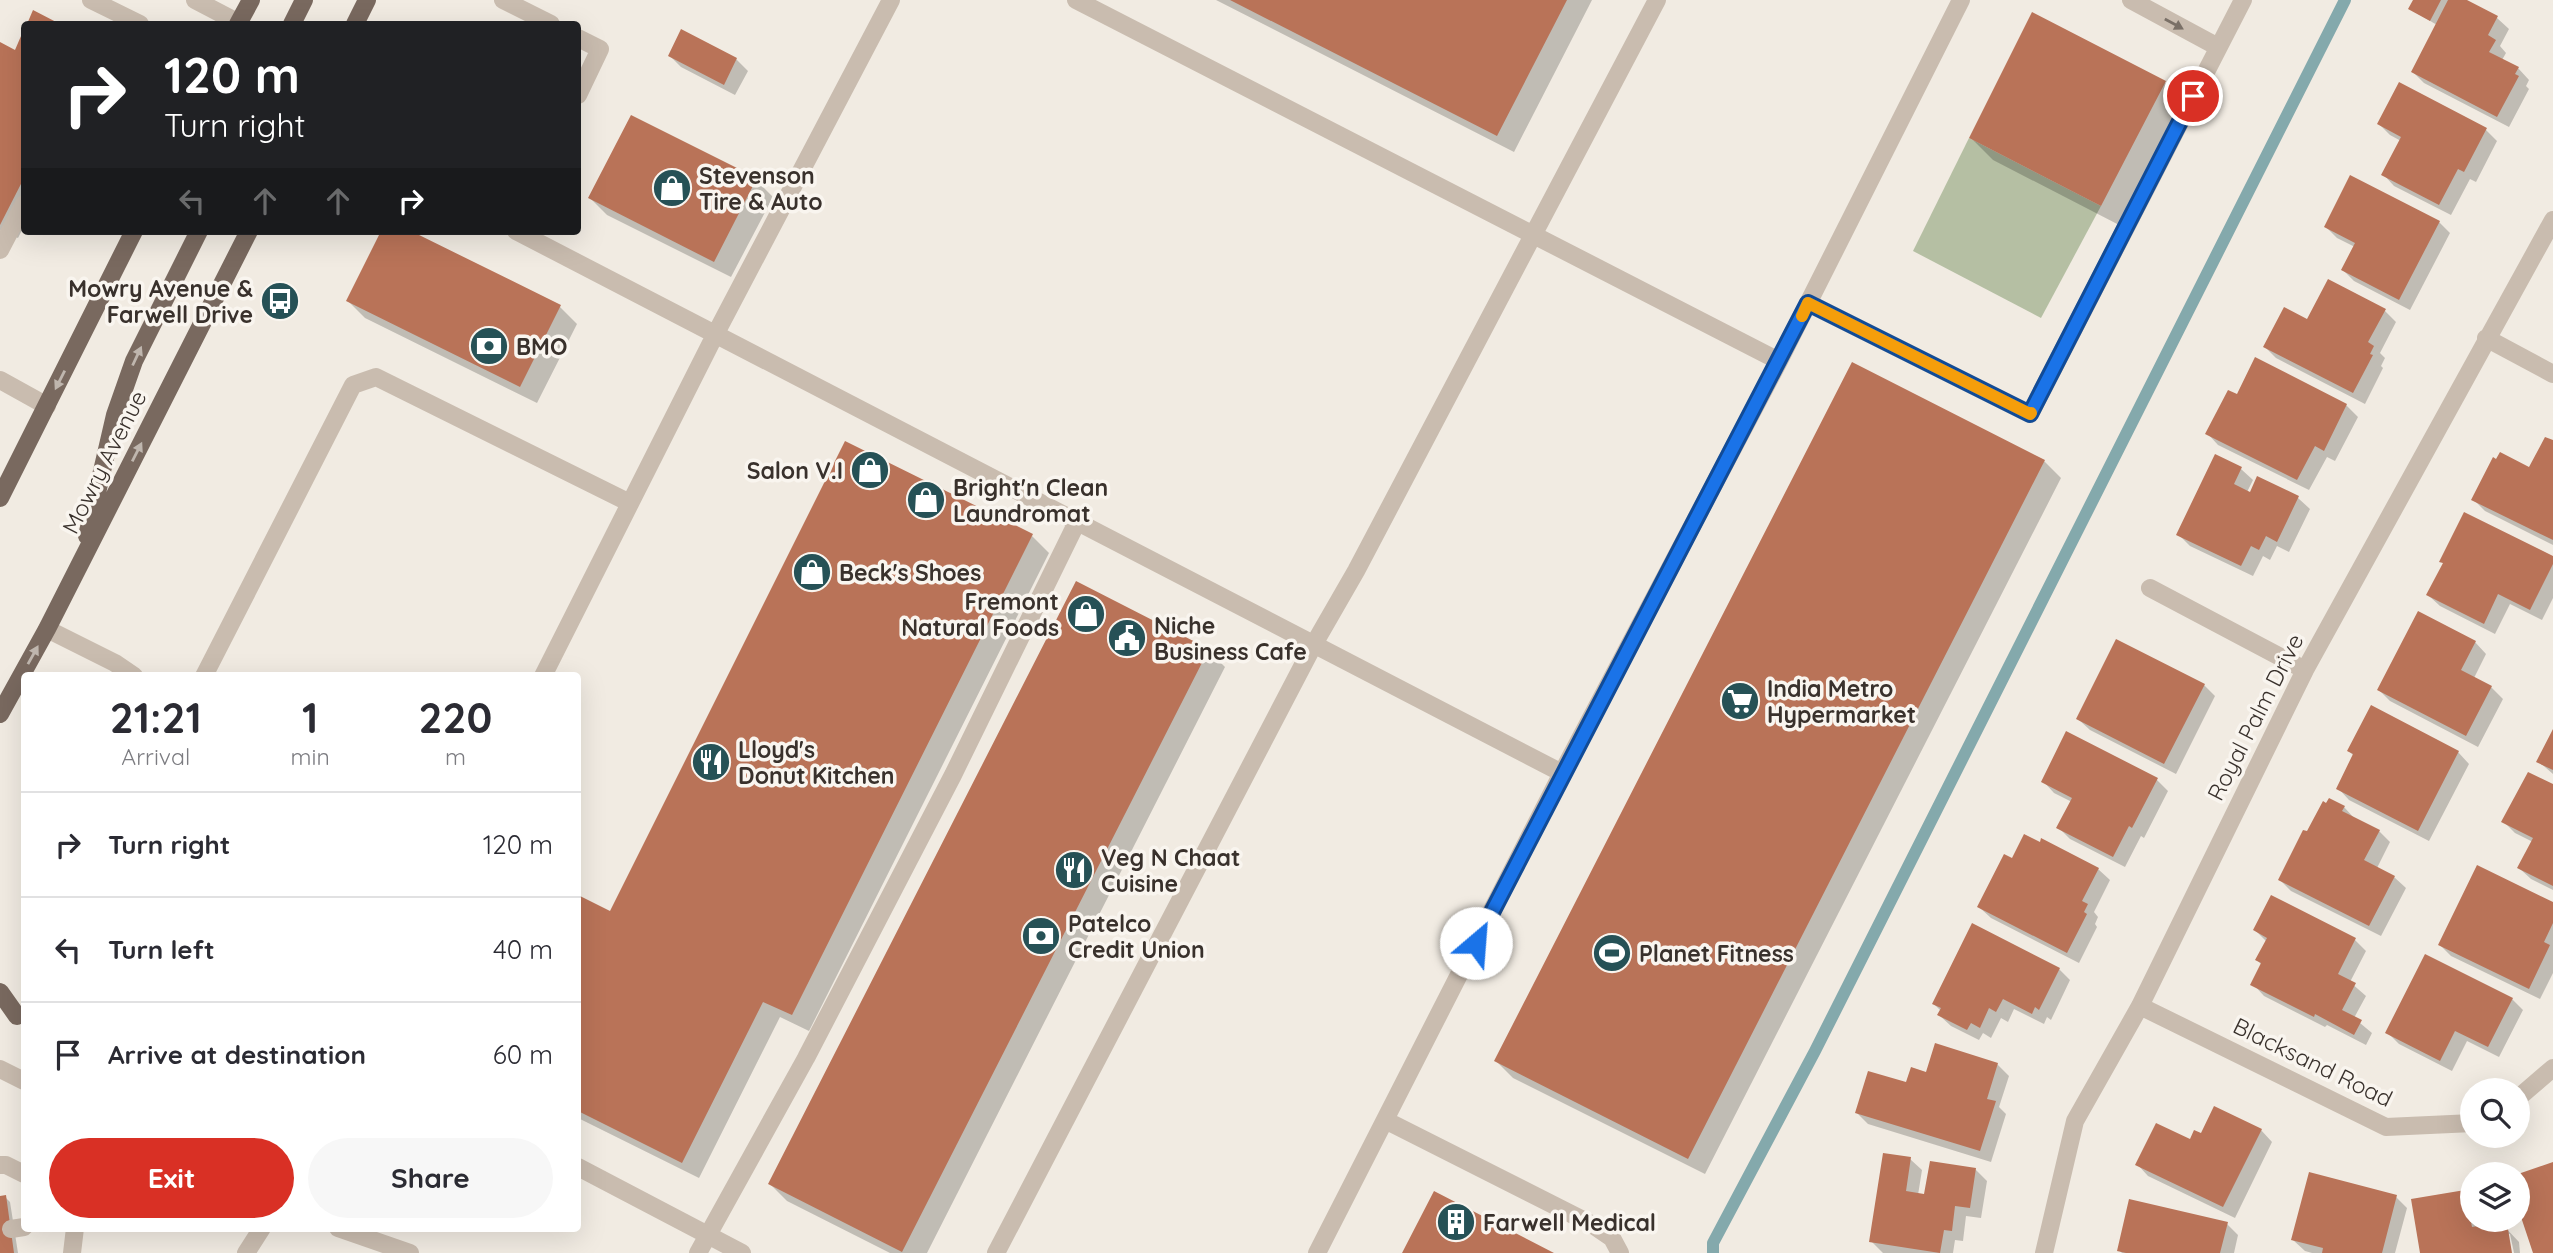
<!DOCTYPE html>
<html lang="en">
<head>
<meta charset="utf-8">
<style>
	:root { --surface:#fff; --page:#f7f7f7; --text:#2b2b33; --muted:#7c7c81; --line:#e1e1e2; --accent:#d93025 }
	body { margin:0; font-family:Quicksand,sans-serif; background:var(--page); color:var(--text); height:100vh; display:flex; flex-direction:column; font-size:26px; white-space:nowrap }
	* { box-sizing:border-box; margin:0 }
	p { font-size:23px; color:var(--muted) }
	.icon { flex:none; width:38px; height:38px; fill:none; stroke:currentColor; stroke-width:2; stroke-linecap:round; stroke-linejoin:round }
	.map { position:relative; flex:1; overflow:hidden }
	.details { position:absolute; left:21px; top:672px; width:560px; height:560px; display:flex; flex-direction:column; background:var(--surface); border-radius:7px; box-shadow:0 7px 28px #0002 }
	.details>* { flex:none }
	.hud { position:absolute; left:21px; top:21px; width:560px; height:214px; border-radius:7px; box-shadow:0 7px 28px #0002; background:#202124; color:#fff; overflow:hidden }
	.controls { position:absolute; left:2460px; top:1078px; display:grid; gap:14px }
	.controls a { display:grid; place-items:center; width:70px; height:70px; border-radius:50%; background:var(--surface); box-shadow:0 7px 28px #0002; font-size:35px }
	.pin { position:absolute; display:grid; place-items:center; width:60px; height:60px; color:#fff; margin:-30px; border:4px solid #fff; border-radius:50%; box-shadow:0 2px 7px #0007 }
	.me { position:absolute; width:77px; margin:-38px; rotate:27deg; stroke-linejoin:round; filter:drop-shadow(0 0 5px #0008) }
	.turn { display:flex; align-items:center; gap:24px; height:147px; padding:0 28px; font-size:32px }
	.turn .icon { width:91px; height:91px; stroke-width:2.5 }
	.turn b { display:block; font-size:49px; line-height:60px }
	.lanes { display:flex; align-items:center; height:66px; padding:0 28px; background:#0003; justify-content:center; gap:35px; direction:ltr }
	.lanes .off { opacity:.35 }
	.eta { display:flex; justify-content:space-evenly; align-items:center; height:119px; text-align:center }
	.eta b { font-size:42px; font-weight:700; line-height:49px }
	.cta { display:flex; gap:14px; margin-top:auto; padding:14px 28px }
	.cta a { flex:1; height:80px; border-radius:42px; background:var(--accent); color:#fff; font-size:28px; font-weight:700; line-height:80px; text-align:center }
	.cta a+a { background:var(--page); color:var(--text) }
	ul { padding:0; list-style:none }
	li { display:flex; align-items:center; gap:21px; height:105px; padding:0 28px; border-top:2px solid var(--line) }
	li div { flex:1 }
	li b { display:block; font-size:26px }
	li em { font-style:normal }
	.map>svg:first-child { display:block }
</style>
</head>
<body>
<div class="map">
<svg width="2553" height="1253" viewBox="0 0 2553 1253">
	<rect width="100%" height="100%" fill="#f1ebe2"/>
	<path fill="#b5bfa3" d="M1969,138L2101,206L2041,318L1913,251Z"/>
	<path fill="#0003" d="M1216,0H1592L1514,152Z
		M2415,0H2463L2497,18L2509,29L2500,46L2506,53L2502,60L2518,68L2529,80L2526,86L2529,89L2509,127L2424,83L2413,72L2437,25L2410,9Z
		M24,33V226L18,238L0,230V44L15,52Z
		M670,56L736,59L748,71L735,95L681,67Z
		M2165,83L2187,104L2123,227L1993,160L1971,138Z
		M2379,124L2486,130L2497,141L2476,182L2470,179L2451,215L2394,186L2383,174L2401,141L2390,135Z
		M756,180L773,197L731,277L607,215L590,198Z
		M2439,222L2450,233L2410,310L2354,281L2343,270L2355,247L2337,238L2326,227Z
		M383,231H407L560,307L577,324L537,403L365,318L348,301Z
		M2385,311L2396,322L2380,353L2385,358L2381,366L2383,368L2365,404L2276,358L2265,347L2307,322Z
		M2237,396L2346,405L2358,417L2335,461L2327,457L2309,490L2218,445L2207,433Z
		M2553,442V545L2485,511L2473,499L2497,462L2530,469Z
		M2044,461L2061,478L1705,1174L1513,1078L1496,1061Z
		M2241,469L2253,480L2247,492L2250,494L2258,478L2298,498L2310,509L2289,552L2277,546L2270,560L2263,556L2253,576L2190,546L2178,534Z
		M1032,536L1049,553L809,1031L780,1017L699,1178L578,1118V896L611,913Z
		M2553,558V598L2542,620L2510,604L2495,634L2440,606L2428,595L2444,564L2441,561Z
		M2475,642L2486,654L2474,678L2491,687L2503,699L2478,747L2390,701L2379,690Z
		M1208,650L1225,667L927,1253H890L787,1201L770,1184Z
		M2204,685L2215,696L2176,774L2090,730L2078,719Z
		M2553,732V774L2538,761Z
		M2349,751L2458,752L2469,764L2429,841L2349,800L2338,788L2354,756Z
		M2156,779L2168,791L2144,838L2141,836L2125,867L2070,839L2058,827L2072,802L2054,793L2043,781Z
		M2553,786V890L2531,879L2519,868L2533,842L2515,833L2504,822Z
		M2344,807L2355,819L2379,831L2390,842L2377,868L2394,877L2406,888L2381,936L2291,891L2280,880L2307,834Z
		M2013,860L2098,869L2110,880L2094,912L2098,917L2095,924L2097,927L2079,963L1991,918L1979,907Z
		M2553,904V973L2540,999L2451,956L2440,945Z
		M2255,930L2355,940L2366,951L2350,982L2366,996L2354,1018L2372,1033L2366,1045L2327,1025L2325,1027L2264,996L2253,984L2262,965L2257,960L2267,942Z
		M2059,969L2070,980L2051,1020L2047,1017L2044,1024L2014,1009L2008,1022L2001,1018L1991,1038L1983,1033L1979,1040L1951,1026L1939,1015L1941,1011L1934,1004Z
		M2512,999L2523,1010L2499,1057L2467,1041L2452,1071L2399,1044L2388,1033Z
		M1997,1064L2009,1076L1999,1107L2006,1114L1991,1162L1868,1124L1857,1113L1927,1075Z
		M2261,1130L2272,1142L2235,1218L2148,1176L2137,1164L2202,1136Z
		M1910,1159L1922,1170L1918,1195L1926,1196L1975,1169L1987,1181L1981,1218L1966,1216L1963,1241L1955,1240L1953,1253H1883L1871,1241Z
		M2465,1192L2473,1200V1220H2479L2480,1227L2502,1224L2519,1242L2520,1253H2514L2510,1234H2507L2510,1253H2421Z
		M5,1197L10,1202L18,1253H0V1198Z
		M2396,1197L2407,1208L2395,1253H2312L2305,1251L2293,1240Z
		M2227,1224L2238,1235L2234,1253H2122L2119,1250Z"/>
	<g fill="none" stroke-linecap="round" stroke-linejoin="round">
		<path stroke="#84a9ac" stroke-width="12" d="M1713,1253V1243L1815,1051L2345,0"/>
	</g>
	<path fill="#b97358" d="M1230,0H1567L1497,136Z
		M2413,0H2441L2430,21L2408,9Z
		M2448,0H2467L2498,16L2488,35L2496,40L2489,52L2519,67L2515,74L2519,76L2497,117L2411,72Z
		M33,10L60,24H27Z
		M2032,12L2166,81L2101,206L1969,138Z
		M24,29V178L0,225V42L15,50Z
		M681,29L737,58L724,85L668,56Z
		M2399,82L2487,128L2464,172L2458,169L2439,205L2381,175L2401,137L2377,124Z
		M631,115L757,178L714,262L588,198Z
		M2350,175L2440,221L2399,300L2341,270L2355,243L2324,227Z
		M381,231H411L561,305L520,387L346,301Z
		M2328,279L2386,309L2368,342L2374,346L2370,354L2373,355L2353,393L2263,347L2284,307L2307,319Z
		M2255,357L2347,404L2324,451L2315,446L2297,480L2205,434L2228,390L2237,394Z
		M1852,362L2045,460L1688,1159L1494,1061Z
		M2545,437L2553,440V540L2471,500L2493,457L2496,459L2500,452L2529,467Z
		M845,441L1033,534L792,1015L763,1002L682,1163L578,1111V895L610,911Z
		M2215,454L2242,467L2234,484L2250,492L2257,476L2299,496L2277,542L2266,536L2259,550L2251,546L2241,566L2176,535Z
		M2464,512L2553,556V564L2530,610L2498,594L2484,624L2426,595L2443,563L2439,562Z
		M1076,581L1209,649L902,1252L768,1184Z
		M2418,611L2476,641L2461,670L2492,686L2466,736L2377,690Z
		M2116,639L2205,684L2164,764L2076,719Z
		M2371,705L2459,751L2418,831L2336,789L2353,754L2347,751Z
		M2553,729V770L2536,762Z
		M2066,731L2158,778L2132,828L2129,826L2113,857L2056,828L2072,798L2041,782Z
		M2528,772L2553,784V886L2517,868L2533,838L2501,822Z
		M2329,798L2345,806L2342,811L2380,830L2364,860L2395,876L2369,926L2278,880L2303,830L2307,831L2323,801L2326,803Z
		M2024,834L2040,842L2041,838L2099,868L2082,901L2088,904L2084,912L2087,914L2067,953L1977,907L2004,854L2012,858Z
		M2477,865L2553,902V923L2544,942L2550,945L2529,989L2438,945Z
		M2271,895L2356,938L2338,974L2356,983L2342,1010L2362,1020L2354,1035L2315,1014L2314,1017L2250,985L2261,963L2255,960L2267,938L2253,930Z
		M1972,923L2060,968L2039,1010L2035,1007L2032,1014L2003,999L1996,1012L1989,1008L1980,1028L1971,1023L1967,1030L1937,1015L1941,1008L1932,1004Z
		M2425,954L2513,998L2488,1047L2455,1031L2440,1061L2385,1033Z
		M1935,1043L1998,1063L1987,1099L1996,1101L1980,1151L1855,1113L1868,1071L1906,1082L1911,1067L1926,1072Z
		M2214,1106L2262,1129L2223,1207L2135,1165L2156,1123L2190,1139L2194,1130L2201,1133Z
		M1883,1153L1911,1157L1906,1191L1924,1194L1930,1161L1976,1168L1970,1208L1955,1206L1952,1231L1944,1230L1940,1253L1869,1242Z
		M2553,1162V1253H2533L2518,1208V1174Z
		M2309,1172L2397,1195L2382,1253H2322L2323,1248L2291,1240Z
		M2465,1190L2472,1227L2502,1222L2504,1230L2508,1229L2512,1253H2420L2411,1199Z
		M1434,1191L1554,1253H1402Z
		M6,1195L14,1253H0V1196Z
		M2129,1199L2228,1222L2220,1253H2126L2117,1251Z"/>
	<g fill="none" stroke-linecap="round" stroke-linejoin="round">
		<path stroke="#c9bcaf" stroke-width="18" d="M91,0L140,24
			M195,0L239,23
			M503,0L551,24
			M1076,0L1779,361
			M2131,0L2218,47
			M578,38L600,49L578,95
			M516,231L1562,773
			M0,250L24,204
			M1808,303L2030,414L2243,0
			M2486,338L2553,374
			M0,380L47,406
			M2150,588L2305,670
			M47,629L115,663L134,676
			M204,676L353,385L376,377L630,503
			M543,676L715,335L891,0
			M2140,1006L2386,1127L2473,1123
			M0,1069L24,1081
			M2518,1098L2553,1068
			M1385,1120L1593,1225L1612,1238L1620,1253
			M0,1165H6L24,1174
			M578,1167L742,1253
			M338,1228L410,1253
			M11,1229L24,1227
			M72,1253L75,1228
			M246,1253L262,1228
			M698,1253L806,1058L953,775L1077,522
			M996,1253L1314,644L1356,571L1657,0
			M1317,1253L1562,773L1779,361L1961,0
			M2044,1253L2075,1121L2140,1006L2305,670L2553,220"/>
		<path stroke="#79695f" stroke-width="18" d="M238,24L251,0
			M292,24L304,0
			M355,24L367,0
			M0,498L134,231
			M87,536L115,415L134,361L199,231
			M0,714L47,629L249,231
			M0,992L17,1016"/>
	</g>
	<defs><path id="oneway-solid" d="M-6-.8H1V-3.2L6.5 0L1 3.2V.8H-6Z" transform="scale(1.75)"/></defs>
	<use fill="#7a7067" href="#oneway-solid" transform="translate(2174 24) rotate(29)"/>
	<g fill="#bfb6ae">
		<use href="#oneway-solid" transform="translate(137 356) rotate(-65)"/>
		<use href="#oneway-solid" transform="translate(60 380) rotate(117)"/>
		<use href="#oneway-solid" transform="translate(137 452) rotate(-63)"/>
		<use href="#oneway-solid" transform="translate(33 655) rotate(-61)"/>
	</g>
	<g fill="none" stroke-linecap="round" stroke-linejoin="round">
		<g stroke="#114b97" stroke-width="18">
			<path id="route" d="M1476,943L1808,303L2030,414L2193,96"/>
		</g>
		<use href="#route" stroke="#1a73e8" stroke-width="12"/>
		<path stroke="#f59e0b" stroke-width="12" d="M1802,316L1808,303L2030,414L2031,413"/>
	</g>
	<defs>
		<g id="shop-disc" transform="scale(2.0125)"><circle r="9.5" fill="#265156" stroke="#f9f5ef"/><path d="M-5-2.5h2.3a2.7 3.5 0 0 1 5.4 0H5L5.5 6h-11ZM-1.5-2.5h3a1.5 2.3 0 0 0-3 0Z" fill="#fff"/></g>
		<g id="bus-disc" transform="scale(2.0125)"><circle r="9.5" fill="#265156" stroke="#f9f5ef"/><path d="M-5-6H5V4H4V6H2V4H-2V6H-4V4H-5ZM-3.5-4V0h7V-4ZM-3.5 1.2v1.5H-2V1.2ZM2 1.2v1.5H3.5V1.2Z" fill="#fff"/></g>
		<g id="bank-disc" transform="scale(2.0125)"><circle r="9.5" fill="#265156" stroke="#f9f5ef"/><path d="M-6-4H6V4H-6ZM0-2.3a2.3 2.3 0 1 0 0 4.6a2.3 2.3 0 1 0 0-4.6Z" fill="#fff"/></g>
		<g id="civic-disc" transform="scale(2.0125)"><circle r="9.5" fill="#265156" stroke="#f9f5ef"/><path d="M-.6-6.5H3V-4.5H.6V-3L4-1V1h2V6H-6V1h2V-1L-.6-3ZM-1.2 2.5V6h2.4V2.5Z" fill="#fff"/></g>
		<g id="supermarket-disc" transform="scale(2.0125)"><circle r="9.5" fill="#265156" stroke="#f9f5ef"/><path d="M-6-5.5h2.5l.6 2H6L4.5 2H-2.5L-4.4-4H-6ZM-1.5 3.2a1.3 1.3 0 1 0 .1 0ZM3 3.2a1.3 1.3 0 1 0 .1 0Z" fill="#fff"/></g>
		<g id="restaurant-disc" transform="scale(2.0125)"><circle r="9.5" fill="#265156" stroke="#f9f5ef"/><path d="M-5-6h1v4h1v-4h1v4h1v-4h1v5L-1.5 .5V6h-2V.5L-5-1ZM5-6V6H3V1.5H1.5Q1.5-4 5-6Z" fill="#fff"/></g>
		<g id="stadium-disc" transform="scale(2.0125)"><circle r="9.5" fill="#265156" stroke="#f9f5ef"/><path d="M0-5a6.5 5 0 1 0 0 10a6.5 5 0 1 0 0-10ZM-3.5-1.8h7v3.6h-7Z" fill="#fff"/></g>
		<g id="building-disc" transform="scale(2.0125)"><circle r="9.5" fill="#265156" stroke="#f9f5ef"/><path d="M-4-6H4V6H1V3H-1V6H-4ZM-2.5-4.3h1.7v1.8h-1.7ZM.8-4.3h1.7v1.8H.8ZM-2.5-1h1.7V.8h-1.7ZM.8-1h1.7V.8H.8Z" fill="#fff"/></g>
	</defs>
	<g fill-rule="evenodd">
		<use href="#shop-disc" x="672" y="188"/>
		<use href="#bus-disc" x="280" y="301"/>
		<use href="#bank-disc" x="489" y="346"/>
		<use href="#shop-disc" x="870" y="470"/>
		<use href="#shop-disc" x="926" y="500"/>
		<use href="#shop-disc" x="812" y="572"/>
		<use href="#shop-disc" x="1086" y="614"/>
		<use href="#civic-disc" x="1127" y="638"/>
		<use href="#supermarket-disc" x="1740" y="701"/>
		<use href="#restaurant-disc" x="711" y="762"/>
		<use href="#restaurant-disc" x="1074" y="870"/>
		<use href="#bank-disc" x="1041" y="936"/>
		<use href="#stadium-disc" x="1612" y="953"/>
		<use href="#building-disc" x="1456" y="1222"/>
	</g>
	<g text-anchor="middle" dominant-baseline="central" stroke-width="7" stroke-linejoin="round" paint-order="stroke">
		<g font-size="23" font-weight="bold" fill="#39312c" stroke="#f9f5ef" text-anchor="start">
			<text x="699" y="175">Stevenson<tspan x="699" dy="26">Tire &amp; Auto</tspan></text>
			<text x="253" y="288" text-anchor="end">Mowry Avenue &amp;<tspan x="253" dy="26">Farwell Drive</tspan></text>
			<text x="516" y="346">BMO</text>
			<text x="843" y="470" text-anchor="end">Salon V.I</text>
			<text x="953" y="487">Bright'n Clean<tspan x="953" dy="26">Laundromat</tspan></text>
			<text x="839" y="572">Beck's Shoes</text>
			<text x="1059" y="601" text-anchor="end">Fremont<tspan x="1059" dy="26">Natural Foods</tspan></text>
			<text x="1154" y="625">Niche<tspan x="1154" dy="26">Business Cafe</tspan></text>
			<text x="1767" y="688">India Metro<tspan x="1767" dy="26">Hypermarket</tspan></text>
			<text x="738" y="749">Lloyd's<tspan x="738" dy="26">Donut Kitchen</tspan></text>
			<text x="1101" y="857">Veg N Chaat<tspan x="1101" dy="26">Cuisine</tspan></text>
			<text x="1068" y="923">Patelco<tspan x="1068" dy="26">Credit Union</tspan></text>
			<text x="1639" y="953">Planet Fitness</text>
			<text x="1483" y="1222">Farwell Medical</text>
		</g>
		<g font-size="23" fill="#39312c" stroke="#f9f5ef">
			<text transform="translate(104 462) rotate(-63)">Mowry Avenue</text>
			<text transform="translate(2255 717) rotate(-63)">Royal Palm Drive</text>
			<text transform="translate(2313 1062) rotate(26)">Blacksand Road</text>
		</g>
	</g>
</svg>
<div class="controls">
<a><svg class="icon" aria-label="search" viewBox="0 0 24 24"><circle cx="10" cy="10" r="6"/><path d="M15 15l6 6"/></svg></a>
<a><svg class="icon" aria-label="layers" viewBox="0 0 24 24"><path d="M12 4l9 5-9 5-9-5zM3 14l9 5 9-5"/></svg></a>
</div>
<div class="pin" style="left:2193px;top:96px;background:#d93025"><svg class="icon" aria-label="arrive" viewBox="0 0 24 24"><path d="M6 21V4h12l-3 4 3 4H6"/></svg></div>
<svg class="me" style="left:1476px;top:943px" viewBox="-20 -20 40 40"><circle r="19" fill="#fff"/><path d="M0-13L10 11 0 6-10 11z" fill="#1a73e8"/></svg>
<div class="hud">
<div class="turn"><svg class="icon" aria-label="right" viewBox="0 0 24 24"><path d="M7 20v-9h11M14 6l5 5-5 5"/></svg><div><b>120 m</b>Turn right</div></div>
<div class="lanes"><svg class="icon off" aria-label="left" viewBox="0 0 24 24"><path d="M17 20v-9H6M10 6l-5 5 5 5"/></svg><svg class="icon off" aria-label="ahead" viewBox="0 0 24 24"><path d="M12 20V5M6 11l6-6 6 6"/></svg><svg class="icon off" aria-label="ahead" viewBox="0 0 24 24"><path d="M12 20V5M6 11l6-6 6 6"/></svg><svg class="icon" aria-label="right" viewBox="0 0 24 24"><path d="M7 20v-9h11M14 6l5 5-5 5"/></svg></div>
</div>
<section class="details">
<div class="eta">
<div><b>21:21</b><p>Arrival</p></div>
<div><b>1</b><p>min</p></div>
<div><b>220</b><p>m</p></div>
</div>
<ul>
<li><svg class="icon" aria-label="right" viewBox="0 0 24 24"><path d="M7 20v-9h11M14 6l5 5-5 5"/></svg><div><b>Turn right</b></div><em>120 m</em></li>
<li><svg class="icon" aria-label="left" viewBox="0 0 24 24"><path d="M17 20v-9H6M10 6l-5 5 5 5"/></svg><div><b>Turn left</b></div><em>40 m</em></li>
<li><svg class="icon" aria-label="arrive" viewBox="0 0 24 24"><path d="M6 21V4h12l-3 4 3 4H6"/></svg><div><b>Arrive at destination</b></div><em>60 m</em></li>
</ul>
<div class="cta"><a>Exit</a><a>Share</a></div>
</section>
</div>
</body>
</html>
